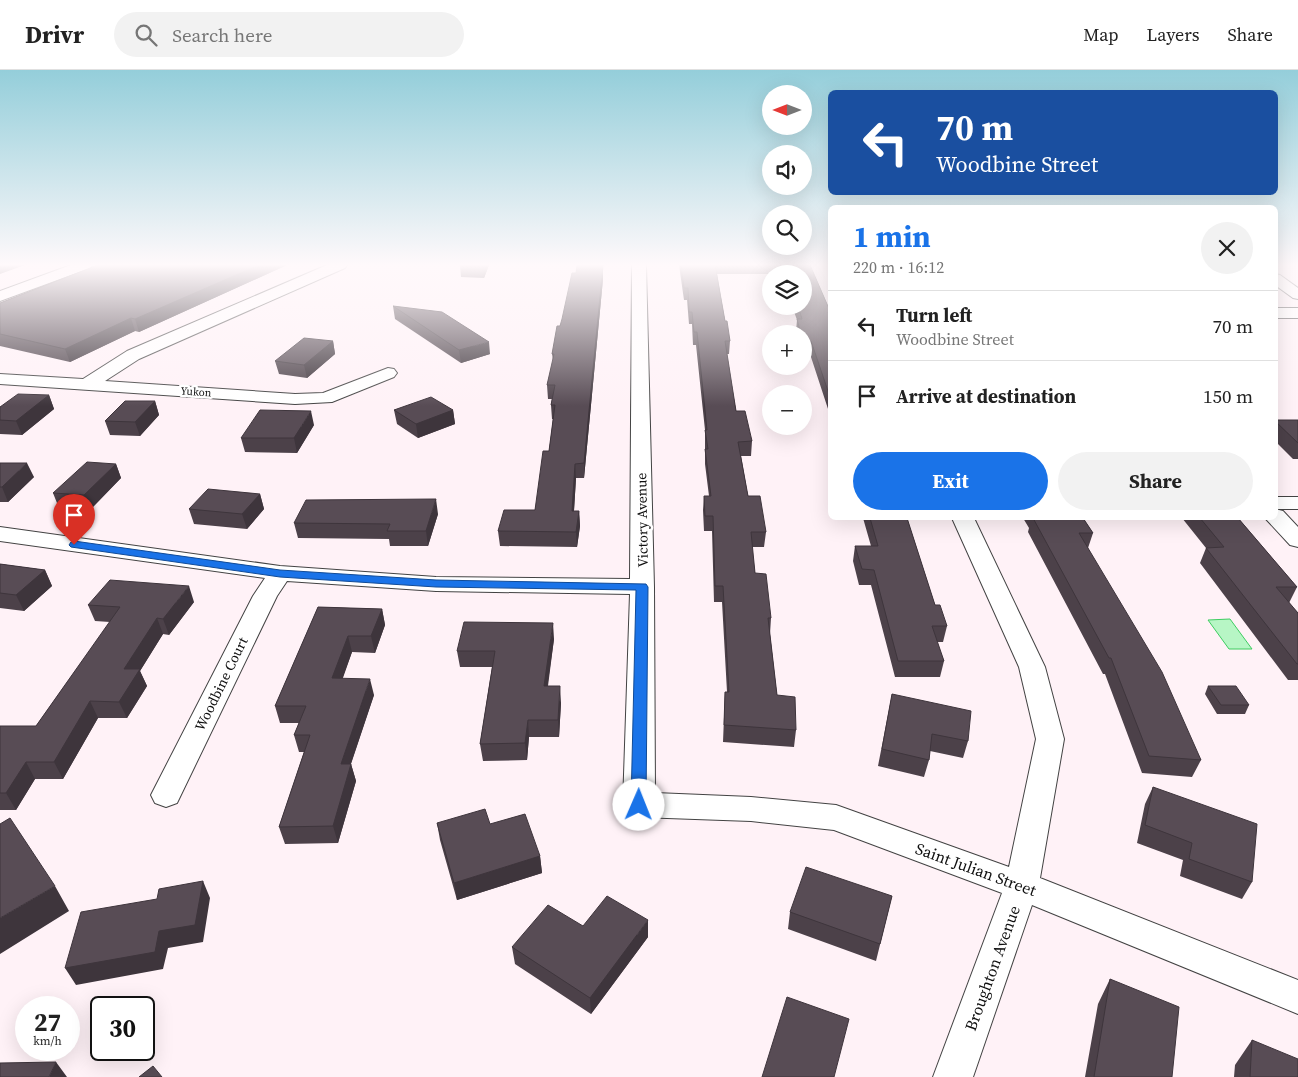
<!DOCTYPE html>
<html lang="en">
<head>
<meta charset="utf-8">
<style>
	:root { --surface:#fff; --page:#f2f2f2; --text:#222; --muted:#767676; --line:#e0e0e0; --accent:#1a73e8 }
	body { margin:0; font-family:"Source Serif 4",serif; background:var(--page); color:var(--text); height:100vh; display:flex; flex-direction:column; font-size:19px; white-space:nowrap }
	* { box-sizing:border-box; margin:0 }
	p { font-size:16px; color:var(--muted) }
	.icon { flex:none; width:28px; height:28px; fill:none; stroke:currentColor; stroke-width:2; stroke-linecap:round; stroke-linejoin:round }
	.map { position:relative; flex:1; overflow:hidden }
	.side { position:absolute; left:828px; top:135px; width:450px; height:315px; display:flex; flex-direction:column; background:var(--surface); border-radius:8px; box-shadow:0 5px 20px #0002 }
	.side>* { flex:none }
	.banner { position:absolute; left:828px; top:20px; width:450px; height:105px; border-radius:8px; box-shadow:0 5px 20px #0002; background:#1a4fa0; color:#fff; overflow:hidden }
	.needle { width:32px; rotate:270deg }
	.fabs { position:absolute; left:762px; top:15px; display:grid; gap:10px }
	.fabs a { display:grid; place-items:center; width:50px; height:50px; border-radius:50%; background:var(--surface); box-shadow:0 5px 20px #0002; font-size:25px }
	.speed { position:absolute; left:15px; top:926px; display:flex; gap:10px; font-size:25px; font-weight:700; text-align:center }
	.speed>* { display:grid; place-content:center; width:65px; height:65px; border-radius:50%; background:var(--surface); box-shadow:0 5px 20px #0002; line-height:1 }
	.speed small { font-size:12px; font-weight:400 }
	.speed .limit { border:2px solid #111; border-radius:8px; background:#fff; color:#111 }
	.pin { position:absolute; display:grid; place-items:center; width:42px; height:42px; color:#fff; margin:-51px -21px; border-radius:50% 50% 50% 0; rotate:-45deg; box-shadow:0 0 5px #0007 }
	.pin .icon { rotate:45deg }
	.me { position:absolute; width:55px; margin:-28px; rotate:1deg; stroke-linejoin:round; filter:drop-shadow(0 0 4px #0008) }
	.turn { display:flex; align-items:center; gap:18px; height:105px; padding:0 25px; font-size:22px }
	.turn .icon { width:65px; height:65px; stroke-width:2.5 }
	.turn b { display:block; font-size:35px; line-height:42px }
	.round { display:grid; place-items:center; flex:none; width:52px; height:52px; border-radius:26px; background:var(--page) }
	.summary { display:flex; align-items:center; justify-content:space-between; height:85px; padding:0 25px }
	h1 { font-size:30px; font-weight:700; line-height:38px; color:var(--accent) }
	.action { display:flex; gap:10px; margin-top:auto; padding:10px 25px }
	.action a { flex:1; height:58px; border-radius:30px; background:var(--accent); color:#fff; font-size:20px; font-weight:700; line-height:58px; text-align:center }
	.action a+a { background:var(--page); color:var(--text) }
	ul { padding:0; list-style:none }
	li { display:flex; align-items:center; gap:15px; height:70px; padding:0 25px; border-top:1px solid var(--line) }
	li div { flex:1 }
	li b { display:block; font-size:19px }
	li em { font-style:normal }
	header { display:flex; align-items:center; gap:30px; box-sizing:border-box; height:70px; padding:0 25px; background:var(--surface); border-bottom:1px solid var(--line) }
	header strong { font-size:24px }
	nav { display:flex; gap:28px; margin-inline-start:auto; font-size:18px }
	.search { width:350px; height:45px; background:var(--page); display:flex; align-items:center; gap:12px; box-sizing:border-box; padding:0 18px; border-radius:28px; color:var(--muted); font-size:19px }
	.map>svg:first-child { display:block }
</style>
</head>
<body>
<header>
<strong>Drivr</strong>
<div class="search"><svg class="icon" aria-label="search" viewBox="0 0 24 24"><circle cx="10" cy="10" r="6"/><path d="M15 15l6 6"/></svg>Search here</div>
<nav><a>Map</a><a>Layers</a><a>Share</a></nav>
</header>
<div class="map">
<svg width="1298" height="1007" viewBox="0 0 1298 1007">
	<rect width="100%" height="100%" fill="#fff2f7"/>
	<path fill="#b7f6c5" stroke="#3ecd61" d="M1230,549L1252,579H1229L1208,550Z"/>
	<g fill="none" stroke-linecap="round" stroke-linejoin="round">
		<g stroke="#434343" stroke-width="2">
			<path id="street" d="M71,195H92L90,198L0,231V221Z
				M327,195H347L345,198L139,289L105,311L295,324L323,323L388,298L394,299L397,303L394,307L332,332L295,334L0,314V304L83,309L127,281Z
				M632,195H646L654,517L655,723L751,727L836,735L1009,797L1036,669L1019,597L952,448H974L1045,597L1064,669L1040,808L1298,910V944L1032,835L973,1007H933L1002,823L834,760L751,751L639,747L628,744L623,735L630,524L436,521L287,511L277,526L177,733L166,737L155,733L151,725L253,526L265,508L0,471V457L280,496L436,507L630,509Z
				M1275,204L1280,205L1298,218V229L1293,228L1275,215Z
				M1275,238H1298V248H1275Z
				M1275,427H1298V439H1275L1283,441L1298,457V477L1290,475L1265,448H1275Z"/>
		</g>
		<use href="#street" fill="#fff" fill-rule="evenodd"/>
	</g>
	<path fill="#4c4149" d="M98,195H287L139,262L135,261L70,292L0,276V233Z
		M460,195H489L484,208L461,207Z
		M679,195H810L830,241V345L810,284H804V264H797L796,261L797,250L792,236H804V204H717L725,251L730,271L729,284H727L736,341L752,371L751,386H741L748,426L766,462L764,477H752L755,503L771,548L770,564L777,625L796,660L794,677L723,672L725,622H727L722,532H714L712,461H704L703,440L704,426H709L705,394V360L696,275H693L692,254H689L687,230H684Z
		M603,209L584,408H576L574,441H579L580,456L577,477L500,476L498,461L535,440L549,381L553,349H552L551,335L552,329H548L547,315L553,290L552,284L560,256Z
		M393,236L490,284L461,293L395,249Z
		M333,271L335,284L307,308L279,304L275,291Z
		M49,325L54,339L22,365L0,364V337Z
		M155,331L159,345L140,366L110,365L105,351Z
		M394,340H453L455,354L418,368L397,354Z
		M1275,350H1298V389H1293L1275,371Z
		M314,355L297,383L245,382L241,368Z
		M0,393L34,407L8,432H0Z
		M116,394L121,408L90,440L59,438L53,423Z
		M260,424L264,439L247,459L194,454L189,439Z
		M438,444L428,476H390L389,469L298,468L294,453Z
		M863,448H907L935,535L947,556L943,572H937L944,591L940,607H895L871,515H859L853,491L855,476H871Z
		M1023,448H1083L1093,463L1088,478L1201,690L1192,707L1142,703L1105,604H1103L1028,462L1029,458Z
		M1182,448H1238L1297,517L1289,533L1298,543V610H1288L1200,493L1206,478Z
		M0,494L45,500L52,516L24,541L0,538Z
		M194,532L169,565L163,564L140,601L147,616L127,648H98L63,709H35L16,740H0V656H36L110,552L95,551L88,535Z
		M318,537L382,539L385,555L375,583L352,582L342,609L374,625L351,694L356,711L338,773L285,774L279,757L304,682H299L294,665L299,653H280L275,636Z
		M554,569L548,616L561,633L559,667H529L527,690L483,691L480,674L492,597H460L457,581Z
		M1208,616L1249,635L1245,644H1217L1205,624Z
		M892,624L968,671L963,688L930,681L929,690L924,707L878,696Z
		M1153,717L1252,812L1242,829L1180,806L1183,790L1137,773L1145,734Z
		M437,753L490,754L540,786L542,803L457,830L440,770Z
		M892,826L876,891L788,859L790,842Z
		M583,856L648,867L591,944L515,894L512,877Z
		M1110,909L1172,1007H1085L1098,934Z
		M1252,970L1298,1007H1234L1235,995Z"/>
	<path fill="#3e353c" d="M0,195H25L0,204Z
		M259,195H287L139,262L135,249Z
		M484,195H489L484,208L483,197Z
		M603,195V209L584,408V393Z
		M131,248L135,261L70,292L65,279Z
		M333,271L335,284L307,308L304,295Z
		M489,272L490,284L461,293L459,280Z
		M49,325L54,339L22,365L16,351Z
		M155,331L159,345L140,366L135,352Z
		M453,340L455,354L418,368L416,354Z
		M311,341L314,355L297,383L294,368Z
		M27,393L34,407L8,432L2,417Z
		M116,394L121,408L90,440L84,425Z
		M575,394L576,408L573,456L572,441Z
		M260,424L264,439L247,459L242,444Z
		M436,429L438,444L428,476L426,461Z
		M579,441L580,456L577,477L576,462Z
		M45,500L52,516L24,541L16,525Z
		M189,516L194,532L169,565L163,549Z
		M382,539L385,555L375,583L371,566Z
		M157,548L163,564L140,601L147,616L127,648L119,632L124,599Z
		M553,553L554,569L545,633L544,616Z
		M348,566L352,582L337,625L332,608Z
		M370,609L374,625L345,711L341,694Z
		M560,616L561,633L559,667L558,650Z
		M90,631L98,648L63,709L54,692Z
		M528,650L529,667L527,690L525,673Z
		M26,692L35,709L16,740L6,723Z
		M351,694L356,711L338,773L333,756Z
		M540,786L542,803L457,830L454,813Z
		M203,811L210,828L203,872L168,878L163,899L76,915L65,898L159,861Z
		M55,816L69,841L0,884V848Z
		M648,850V867L591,944L590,928Z
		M56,992L67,1007H49Z"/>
	<path fill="#584c55" stroke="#3e353c" d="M98,195H259L135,249L131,248L65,279L0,264V233Z
		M460,195H484L483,197L460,196Z
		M577,195H603L584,393L575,394L572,441H579L576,462L498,461L504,440H535L543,381H549L555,335H551L555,315H547L554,284H552L557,256H560L562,249L572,203H576Z
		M681,195H715L725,251H727L730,271H725L736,341H745L752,371L738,372L748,426H760L766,462H751L755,503L766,504L771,548H768L777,625L795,627L796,660L724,655L725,622H729L723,516H715L713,446H705L704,426H711L705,379H708L705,360H707L697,262H694L692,242H689L688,218H684Z
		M784,195H810L830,241V242H828L830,248V327L811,271H804V264H801L797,249H802L798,236H804V204H787Z
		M393,236L442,242L489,272L459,280Z
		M304,268L333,271L304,295L275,291Z
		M18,324L49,325L16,351L0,350V337Z
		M431,327L453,340L416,354L394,340Z
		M125,331H155L135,352L105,351Z
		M260,340L311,341L294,368H241Z
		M1275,350H1298V373L1275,351Z
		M87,392L116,394L84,425L53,423Z
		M0,393H27L2,417H0Z
		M208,419L260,424L242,444L189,439Z
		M436,429L426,461H387L390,454L294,453L306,430Z
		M870,448H907L935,535H940L947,556H932L944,591H898L874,500L862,499L855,476H878Z
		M1033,448H1083L1093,463H1079L1162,602L1201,690L1149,686L1111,588H1109Z
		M1200,448H1238L1297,517H1276L1298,543V594H1297L1206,478L1224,477Z
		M0,494L45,500L16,525L0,523Z
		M110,510L189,516L163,549L157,548L124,599H140L119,632L90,631L54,692H26L6,723H0V656H36L120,537L88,535Z
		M318,537L382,539L371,566H348L332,608L370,609L341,694H351L333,756L279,757L310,665H294L306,636H275Z
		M464,552L553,553L544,616H560L558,650H528L525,673L480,674L495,581H457Z
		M1208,616H1236L1249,635H1221Z
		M892,624L971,641L968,671L932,664L929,690L882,679Z
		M1153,717L1257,754L1252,812L1189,789L1192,773L1145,755Z
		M485,739L490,754L525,744L540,786L454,813L437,753Z
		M10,748L55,816L0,848V754Z
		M806,797L892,826L880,874L790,842Z
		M203,811L195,855L159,861L155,882L65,898L81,842L157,829L159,819Z
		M607,826L648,850L590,928L512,877L548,835L583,856Z
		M1110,909L1179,937L1172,1007H1094Z
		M787,927L849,949L834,1007H762Z
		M1252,970L1298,989V1007H1250Z
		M56,992L49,1007H0V993Z
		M153,996L162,1007H139Z"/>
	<linearGradient id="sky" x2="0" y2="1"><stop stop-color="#94ceda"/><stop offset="0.58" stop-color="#fff9fb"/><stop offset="1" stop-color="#fff9fb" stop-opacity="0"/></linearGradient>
	<rect width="1298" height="336" fill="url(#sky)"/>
	<path fill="#1a73e8" stroke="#114b97" d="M74,471L280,500L436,510L646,514L648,517L646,735L644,739L639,741L633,739L631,735L636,520L436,517L280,507L71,477L69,475L71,472Z"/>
	<g text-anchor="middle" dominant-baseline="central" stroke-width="5" stroke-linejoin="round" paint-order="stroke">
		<g font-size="11" fill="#101010" stroke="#fff">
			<text transform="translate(196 322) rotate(4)">Yukon</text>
		</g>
		<g font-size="14" fill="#101010" stroke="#fff">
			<text transform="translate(642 450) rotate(-91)">Victory Avenue</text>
			<text transform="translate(221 614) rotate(-64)">Woodbine Court</text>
		</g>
		<g font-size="16" fill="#101010" stroke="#fff">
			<text transform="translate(976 799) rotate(20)">Saint Julian Street</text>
			<text transform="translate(992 898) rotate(-70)">Broughton Avenue</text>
		</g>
	</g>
</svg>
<div class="fabs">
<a><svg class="needle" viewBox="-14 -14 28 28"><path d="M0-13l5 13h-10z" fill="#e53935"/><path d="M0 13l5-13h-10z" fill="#767676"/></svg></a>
<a><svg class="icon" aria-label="sound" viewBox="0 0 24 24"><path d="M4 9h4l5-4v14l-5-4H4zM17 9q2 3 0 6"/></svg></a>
<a><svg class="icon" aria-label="search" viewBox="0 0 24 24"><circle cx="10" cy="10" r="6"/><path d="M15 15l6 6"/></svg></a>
<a><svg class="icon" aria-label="layers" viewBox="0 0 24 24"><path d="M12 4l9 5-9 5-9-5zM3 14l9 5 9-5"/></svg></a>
<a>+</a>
<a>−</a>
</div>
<div class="speed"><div>27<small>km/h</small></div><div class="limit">30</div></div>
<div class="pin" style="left:74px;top:475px;background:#d93025"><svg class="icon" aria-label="arrive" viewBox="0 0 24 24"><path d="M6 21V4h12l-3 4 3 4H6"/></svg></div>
<svg class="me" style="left:639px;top:735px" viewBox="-20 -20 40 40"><circle r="19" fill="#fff"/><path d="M0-13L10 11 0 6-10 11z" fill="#1a73e8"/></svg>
<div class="banner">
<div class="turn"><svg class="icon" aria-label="left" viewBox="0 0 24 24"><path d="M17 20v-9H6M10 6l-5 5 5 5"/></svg><div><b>70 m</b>Woodbine Street</div></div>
</div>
<section class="side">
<div class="summary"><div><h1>1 min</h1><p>220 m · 16:12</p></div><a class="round"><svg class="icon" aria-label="close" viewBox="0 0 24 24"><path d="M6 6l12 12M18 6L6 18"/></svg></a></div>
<ul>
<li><svg class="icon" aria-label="left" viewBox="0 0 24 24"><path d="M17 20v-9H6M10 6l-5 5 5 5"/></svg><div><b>Turn left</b><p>Woodbine Street</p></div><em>70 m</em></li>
<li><svg class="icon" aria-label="arrive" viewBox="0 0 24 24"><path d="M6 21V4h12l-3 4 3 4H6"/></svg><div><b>Arrive at destination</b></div><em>150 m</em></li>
</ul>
<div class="action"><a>Exit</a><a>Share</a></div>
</section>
</div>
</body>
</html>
